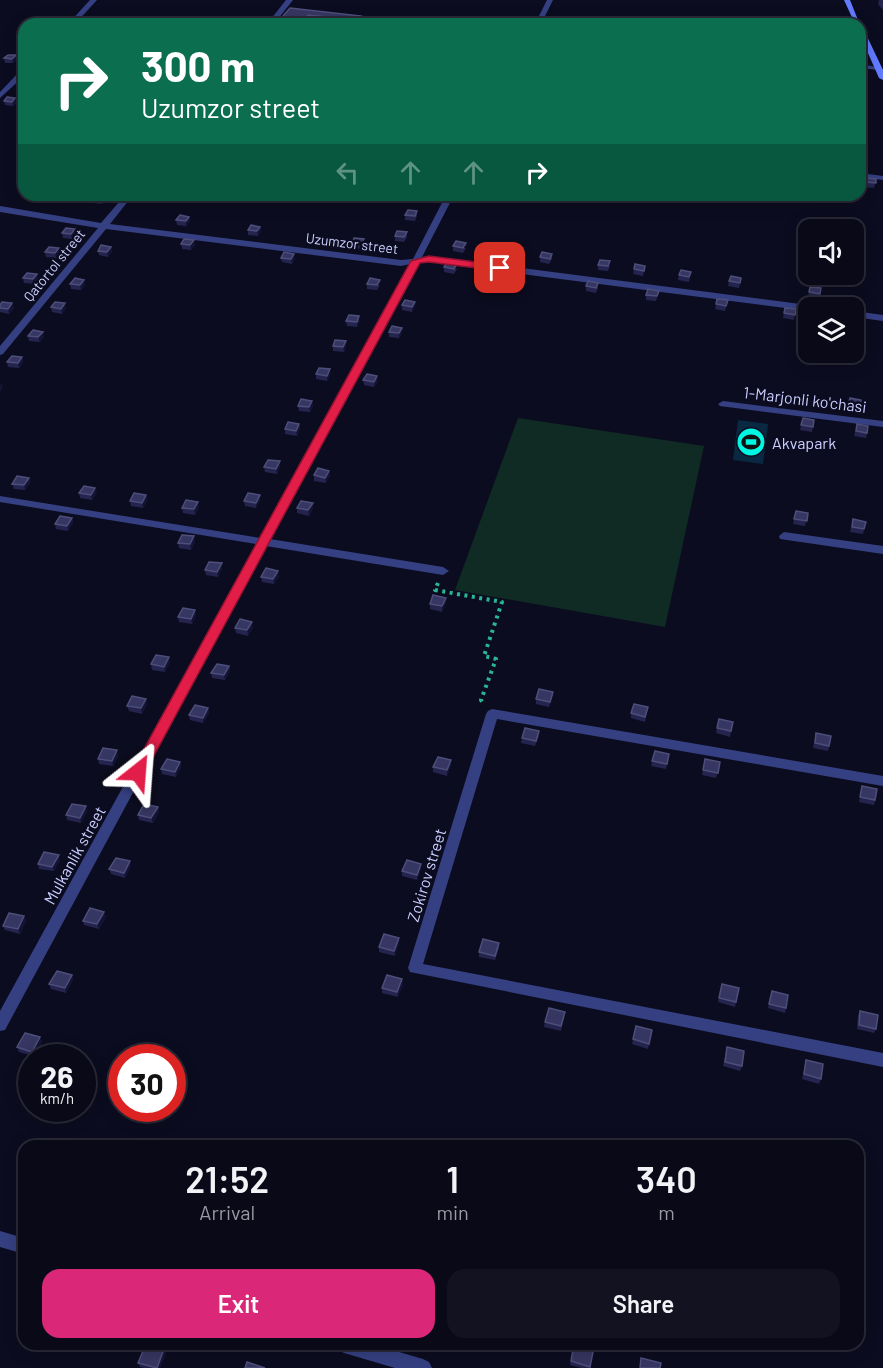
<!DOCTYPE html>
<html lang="en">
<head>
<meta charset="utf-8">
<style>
	:root { --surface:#090918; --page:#121221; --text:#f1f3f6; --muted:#999aa2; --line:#292a37; --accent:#db2777 }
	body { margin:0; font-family:Barlow,sans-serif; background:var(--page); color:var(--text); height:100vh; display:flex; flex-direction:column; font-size:22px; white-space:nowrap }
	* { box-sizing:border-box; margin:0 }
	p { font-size:20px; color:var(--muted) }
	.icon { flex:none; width:33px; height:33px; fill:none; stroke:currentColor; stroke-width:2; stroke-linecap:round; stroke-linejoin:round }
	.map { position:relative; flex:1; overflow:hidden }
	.sheet { position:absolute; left:18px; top:1140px; width:846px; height:210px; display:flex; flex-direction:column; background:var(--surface); border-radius:18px; box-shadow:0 3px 15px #0003,0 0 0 2px var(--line) }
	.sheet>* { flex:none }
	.hud { position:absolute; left:18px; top:18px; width:848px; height:183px; border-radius:18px; box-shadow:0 3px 15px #0003,0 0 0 2px var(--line); background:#0b6e4f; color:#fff; overflow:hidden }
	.fabs { position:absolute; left:798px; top:219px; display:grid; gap:12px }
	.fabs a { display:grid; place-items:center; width:66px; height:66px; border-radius:12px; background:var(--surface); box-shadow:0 3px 15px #0003,0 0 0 2px var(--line); font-size:30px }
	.speed { position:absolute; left:18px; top:1044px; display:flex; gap:12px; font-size:30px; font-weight:700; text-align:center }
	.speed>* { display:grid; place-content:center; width:78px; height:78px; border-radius:50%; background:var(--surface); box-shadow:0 3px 15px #0003,0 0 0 2px var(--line); line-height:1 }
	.speed small { font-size:15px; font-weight:400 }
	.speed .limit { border:9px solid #d22; background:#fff; color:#111 }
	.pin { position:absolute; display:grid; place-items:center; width:51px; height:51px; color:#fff; margin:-26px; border-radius:12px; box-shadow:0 3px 9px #0006 }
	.me { position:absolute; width:66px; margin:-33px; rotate:28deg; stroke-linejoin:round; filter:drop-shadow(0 0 4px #0008) }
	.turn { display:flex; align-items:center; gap:21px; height:126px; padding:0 24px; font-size:27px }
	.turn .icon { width:78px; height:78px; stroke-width:2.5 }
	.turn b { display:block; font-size:42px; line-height:51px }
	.lanes { display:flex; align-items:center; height:57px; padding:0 24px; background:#0003; justify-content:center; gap:30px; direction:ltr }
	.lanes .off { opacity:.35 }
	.eta { display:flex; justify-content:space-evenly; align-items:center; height:102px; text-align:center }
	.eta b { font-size:36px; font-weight:600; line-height:42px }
	.cta { display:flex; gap:12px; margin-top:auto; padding:12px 24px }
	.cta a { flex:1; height:69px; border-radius:18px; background:var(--accent); color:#fff; font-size:24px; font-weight:600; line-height:69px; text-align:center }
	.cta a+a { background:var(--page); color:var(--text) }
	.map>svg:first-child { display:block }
</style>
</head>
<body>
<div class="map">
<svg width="883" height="1368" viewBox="0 0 883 1368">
	<rect width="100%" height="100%" fill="#0c0c20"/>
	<path fill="#0f2b24" d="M518,418L704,446L665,627L455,590Z"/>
	<path fill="#092842" d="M738,420L768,424L763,464L733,460Z"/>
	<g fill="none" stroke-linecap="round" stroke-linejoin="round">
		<path stroke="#28b693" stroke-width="4" stroke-dasharray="3 4.5" stroke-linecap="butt" d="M438,583L435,590L502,602L484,656L496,659L481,700L484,704"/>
		<path fill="#354082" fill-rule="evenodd" d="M90,0H97L75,24H68Z
			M286,0H293L274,24H267Z
			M547,0H553L541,24H535Z
			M860,64L882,68L878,70L860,68Z
			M21,70H24V76L0,98V92Z
			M860,173L883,176V180L860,177Z
			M125,195H133L110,224L401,260L413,259L446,195H454L422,257L428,256L808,305L812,308H808V311L428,262L419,263L270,539L443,567L449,571L443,575L266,546L5,1030L0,1031V1011L256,544L0,502V496L260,538L410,264L401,266L106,229L3,354L0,355V346L98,228L0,212V206L101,223Z
			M854,311L883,315V321L854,317Z
			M723,401L883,421V427L720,406L718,404Z
			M784,532L883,546V554L780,539L779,536Z
			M492,709L883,776V786L497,719L423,964L883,1053V1067L410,972L408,968L486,714L488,711Z
			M0,1231L24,1238V1254L0,1247Z
			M335,1344H372L423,1359L429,1362L432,1368H395L344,1353L338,1350Z"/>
		<path fill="#627bff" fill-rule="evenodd" d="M844,0H850L860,25L855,24Z
			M860,26L863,28L883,70V80L879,78L860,35Z"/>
	</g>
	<path fill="#25244f" d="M879,0H883V10L878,4Z
		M290,8L361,16V24H276Z
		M91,17L99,22L97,24H88V20Z
		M8,55H16L17,60L13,63H5L4,58Z
		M15,98L16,103L13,106L5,105L4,101Z
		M867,178L876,179L874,188L865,187Z
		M94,195H105V199L102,204L93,203L92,198Z
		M143,195H155V197L152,201L143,200Z
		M417,195H429L427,202L417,201Z
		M417,211V216L415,221L405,220V215Z
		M189,217L190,221L186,226L177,225L176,220Z
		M260,227L261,231L258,236L248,235V230Z
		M75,229L76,234L72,239L63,238L62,233Z
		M407,232V237L404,242L395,241V236Z
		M364,239V244L362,249L352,248V243Z
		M181,244L195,245L191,250L182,249Z
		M453,246L466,248L463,253L453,251Z
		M111,247L112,252L108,257L99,255L98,251Z
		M59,248L60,253L56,258L46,257L45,252Z
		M493,251L505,253L502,258L493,256Z
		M552,254V259L549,264L540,262V257Z
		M281,258H295L292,264L282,262Z
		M598,265L610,266L608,271L598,270Z
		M645,266L643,276L633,274L634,269Z
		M444,267L457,269L454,274L444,272Z
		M691,272L689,282L678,280L679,275Z
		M37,274L38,279L34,284L24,283L23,278Z
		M510,276L523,278L520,283L510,281Z
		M741,278L739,288L728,286L729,281Z
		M598,283V288L596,293L586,291V286Z
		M70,284L85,285L81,290L71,289Z
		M367,284L380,285L377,290L367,289Z
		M810,287L821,288L819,299L808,297Z
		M659,291L656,301L646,300V295Z
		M728,300L725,311L715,309L716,304Z
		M415,302V306L412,312L402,310V305Z
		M12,303L14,308L9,314L0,312V305Z
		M51,307L66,308L62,314L52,312Z
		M785,308L796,309L794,320L783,318Z
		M346,321H360L357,327L347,326Z
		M389,332L402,333L399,338L389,337Z
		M28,336L44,337L40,342L29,341Z
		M333,346H346L344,352L333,351Z
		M22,357L23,362L19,368L8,367L7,362Z
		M316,374L330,375L327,381L316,379Z
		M363,380L378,381L374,387L364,385Z
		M850,398L861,400L859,412L847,410Z
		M298,406H313L310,412L299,411Z
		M803,418L814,420L812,432L800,430Z
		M299,424L300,429L297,436L285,434V429Z
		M857,424L867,433L866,438L854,436Z
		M264,467H280L277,474L265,472Z
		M329,471L330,476L326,483L314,481V475Z
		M29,478L30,483L25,490L14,489L12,484Z
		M79,493H97L92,500L80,498Z
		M146,495L147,500L143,508L131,506L130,501Z
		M260,495V500L256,508L245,506L244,501Z
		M313,503V508L309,516L297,513V508Z
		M199,507L195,515L183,513L182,508Z
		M796,511L808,513L805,526L793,524Z
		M72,518L73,523L68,531L56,529L55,524Z
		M853,519L864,529L863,534L850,532Z
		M195,542L191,550L179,548L178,543Z
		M222,568L218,577L206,575L205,570Z
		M279,576L274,584L262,582L261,577Z
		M446,598V603L442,612L430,609V604Z
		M196,615L192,624L179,622L178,617Z
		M253,627L248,636L236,633L235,628Z
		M170,662L165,672L152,670L151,664Z
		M229,666L230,671L225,680L212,678L211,673Z
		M553,692L552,697L549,707L536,704V699Z
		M147,704L142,714L129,711L127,706Z
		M648,707L645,722L631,718V713Z
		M208,708L209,713L203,723L190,720L189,715Z
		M719,719L733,722L730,737L716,733Z
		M816,733L829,746L828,751L813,748Z
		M539,736L535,746L521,743L522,738Z
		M655,751L669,754L666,769L651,766Z
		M118,756L113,766L99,764L98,759Z
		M180,762L181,767L176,777L162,774L161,769Z
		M720,762L716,778L702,775L703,770Z
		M451,765L447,776L433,772V767Z
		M862,786L875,800L874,805L859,802Z
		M158,807L159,812L153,823L139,820L138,815Z
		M87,811L81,823L67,820L66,815Z
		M60,860L54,871L39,869L38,864Z
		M131,866L125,878L111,874L109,869Z
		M421,868L417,880L402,876V871Z
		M24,916L26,921L20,934L5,930L3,926Z
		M106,917L99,929L84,925L83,921Z
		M399,943L395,956L379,952V947Z
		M499,943V948L495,960L479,957V952Z
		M72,975L73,980L66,993L51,989L49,984Z
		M403,984L398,997L382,993V988Z
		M722,984L736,1002L735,1007L718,1002Z
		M772,991L786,1008L785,1013L768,1008Z
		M860,1011L876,1029L874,1033L857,1029L858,1015Z
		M564,1017L561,1031L544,1027L545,1022Z
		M636,1026L652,1030L648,1049L632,1044Z
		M40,1037L42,1042L34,1056L19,1052L17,1047Z
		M727,1047L742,1066L740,1071L723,1066Z
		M806,1060L821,1079L819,1084L802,1079Z
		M574,1344L594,1347L590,1368H581L570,1365Z
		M164,1349L166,1353L160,1368H144L140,1367L138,1363Z"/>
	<path fill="#131334" d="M308,15L309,24H301Z
		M361,16V24H357V20Z
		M98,18L99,22L96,24L95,21Z
		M16,55L17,60L13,63L12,59Z
		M15,98L16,103L13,106L12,102Z
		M104,195L105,199L102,204L101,199Z
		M153,195H155V197L152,201V197Z
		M189,217L190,221L186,226V221Z
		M260,227L261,231L258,236L257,231Z
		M75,229L76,234L72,239L71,234Z
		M194,240L195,245L191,250L190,245Z
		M111,247L112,252L108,257L107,252Z
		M59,248L60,253L56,258L55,253Z
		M294,254L295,258L292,264L291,259Z
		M37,274L38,279L34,284L33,279Z
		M84,280L85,285L81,290L80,285Z
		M415,302V306L412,312V307Z
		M12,303L14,308L9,314L8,309Z
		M65,303L66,308L62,314L61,309Z
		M359,316L360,321L357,327V322Z
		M402,328V333L399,338V333Z
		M43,332L44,337L40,342L38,337Z
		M346,341V346L344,352L343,347Z
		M22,357L23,362L19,368L18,363Z
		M330,369V375L327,381V376Z
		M377,376L378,381L374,387V382Z
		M2,382L3,387L0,392V385Z
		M312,401L313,406L310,412L309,407Z
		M299,424L300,429L297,436L296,431Z
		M280,461V467L277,474L276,469Z
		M329,471L330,476L326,483L325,478Z
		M29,478L30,483L25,490L24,485Z
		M95,488L97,493L92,500L91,495Z
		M146,495L147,500L143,508L142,503Z
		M260,495V500L256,508V503Z
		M198,502L199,507L195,515L194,509Z
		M313,503V508L309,516L308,510Z
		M72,518L73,523L68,531L67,526Z
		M194,536L195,542L191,550L190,544Z
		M222,563V568L218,577L217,572Z
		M278,571L279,576L274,584L273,579Z
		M446,598V603L442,612V606Z
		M195,610L196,615L192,624L191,619Z
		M252,622L253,627L248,636L247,630Z
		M169,657L170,662L165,672L164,667Z
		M229,666L230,671L225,680L224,675Z
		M146,699L147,704L142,714L141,708Z
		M208,708L209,713L203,723V718Z
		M117,750L118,756L113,766L112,761Z
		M451,760V765L447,776V770Z
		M180,762L181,767L176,777L175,772Z
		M86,806L87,811L81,823L80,818Z
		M158,807L159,812L153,823L151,818Z
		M59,855L60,860L54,871L52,867Z
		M130,861L131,866L125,878L124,873Z
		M421,864V868L417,880V875Z
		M104,912L106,917L99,929L97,924Z
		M24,916L26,921L20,934L18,929Z
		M399,938V943L395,956L394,951Z
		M72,975L73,980L66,993L65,988Z
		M402,979L403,984L398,997L397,992Z
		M40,1037L42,1042L34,1056L32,1052Z
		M164,1349L166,1353L160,1368H157Z"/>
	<path fill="#363662" stroke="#4e4e7b" stroke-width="1.5" d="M290,8L361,16L357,20L308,15L301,24H276Z
		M91,17L98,18L95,21L88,20Z
		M44,21L51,22L49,24H41Z
		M8,55H16L12,59L4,58Z
		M7,97L15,98L12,102L4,101Z
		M867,178L876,179V183L866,182Z
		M94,195H104L101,199L92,198Z
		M143,195H153L152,197L142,196Z
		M417,195H428L426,197L417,196Z
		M408,210L417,211L415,216L405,215Z
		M180,215L189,217L186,221L176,220Z
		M251,225L260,227L257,231L248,230Z
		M66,228L75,229L71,234L62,233Z
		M397,231L407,232L404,237L395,236Z
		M354,238L364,239L362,244L352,243Z
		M184,239L194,240L190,245L181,244Z
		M456,241L466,243L463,248L453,246Z
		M101,245L111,247L107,252L98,251Z
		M495,246L505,248L502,253L493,251Z
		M49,247L59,248L55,253L45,252Z
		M284,252L294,254L291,259L281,258Z
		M542,252L552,254L550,259L540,257Z
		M600,260L610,261L608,266L598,265Z
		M447,262L457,264L454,269L444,267Z
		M635,264L645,266L644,271L634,269Z
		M681,270L691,272L689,277L679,275Z
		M513,271L523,273L520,278L510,276Z
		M27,273L37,274L33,279L23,278Z
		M731,276L741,278L740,283L729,281Z
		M75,278L84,280L80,285L70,284Z
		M370,278L380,280L377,285L367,284Z
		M588,281L598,283L596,288L586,286Z
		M810,287L821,288L820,294L809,292Z
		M648,289L659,291L657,296L646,295Z
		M717,299L728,300L726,306L716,304Z
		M405,300L415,302L412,307L402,305Z
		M2,302L12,303L8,309L0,308V305Z
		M55,302L65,303L61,309L51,307Z
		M785,308L796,309L795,315L784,313Z
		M349,315L359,316L357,322L346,321Z
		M392,326L402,328L399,333L389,332Z
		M33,330L43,332L38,337L28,336Z
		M335,340L346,341L343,347L333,346Z
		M12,356L22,357L18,363L7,362Z
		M319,368L330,369L327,376L316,374Z
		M367,374L377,376L374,382L363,380Z
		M850,398L861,400L860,407L848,405Z
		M301,399L312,401L309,407L298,406Z
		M803,418L814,420L813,427L801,425Z
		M288,422L299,424L296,431L285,429Z
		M857,424L868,426L867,433L856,431Z
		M268,460L280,461L276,469L264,467Z
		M318,468L329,471L325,478L314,475Z
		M17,476L29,478L24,485L12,484Z
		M84,486L95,488L91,495L79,493Z
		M134,493L146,495L142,503L130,501Z
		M248,493L260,495L256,503L244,501Z
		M186,500L198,502L194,509L182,508Z
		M301,501L313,503L308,510L297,508Z
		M796,511L808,513L807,521L794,519Z
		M60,516L72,518L67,526L55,524Z
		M853,519L866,522L864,529L852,527Z
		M182,535L194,536L190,544L178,543Z
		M209,562L222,563L217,572L205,570Z
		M266,568L278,571L273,579L261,577Z
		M433,595L446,598L442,606L430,604Z
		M183,608L195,610L191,619L178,617Z
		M240,619L252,622L247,630L235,628Z
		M156,655L169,657L164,667L151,664Z
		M217,664L229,666L224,675L211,673Z
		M539,689L553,692L550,702L536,699Z
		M132,696L146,699L141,708L127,706Z
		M634,704L648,707L645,717L631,713Z
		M195,705L208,708L203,718L189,715Z
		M719,719L733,722L731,731L717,728Z
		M525,728L539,731L536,741L522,738Z
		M816,733L831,736L829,746L815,743Z
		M103,748L117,750L112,761L98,759Z
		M655,751L669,754L667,764L652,761Z
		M438,757L451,760L447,770L433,767Z
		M167,759L180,762L175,772L161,769Z
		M705,759L720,762L718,773L703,770Z
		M862,786L877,789L875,800L860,797Z
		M72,804L86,806L80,818L66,815Z
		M144,804L158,807L151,818L138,815Z
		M44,852L59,855L52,867L38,864Z
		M116,858L130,861L124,873L109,869Z
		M407,860L421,864L417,875L402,871Z
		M90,908L104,912L97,924L83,921Z
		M9,913L24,916L18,929L3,926Z
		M384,934L399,938L394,951L379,947Z
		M483,939L499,943L495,956L479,952Z
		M57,971L72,975L65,988L49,984Z
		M387,975L402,979L397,992L382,988Z
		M722,984L739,988L736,1002L719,998Z
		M772,991L788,995L786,1008L769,1004Z
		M549,1008L565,1012L561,1026L545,1022Z
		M860,1011L878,1015L876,1029L859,1025Z
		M636,1026L652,1030L649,1044L633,1039Z
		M25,1033L40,1037L32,1052L17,1047Z
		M727,1047L744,1051L742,1066L725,1062Z
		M806,1060L823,1064L821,1079L804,1074Z
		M146,1344L164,1349L157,1368L138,1363Z
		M574,1344H583L594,1347L590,1367L571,1361Z
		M641,1358L661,1363L660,1368H640Z
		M247,1362L265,1368H245Z"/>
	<path fill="#e11d48" stroke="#92132f" stroke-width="1.5" d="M429,256L500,265L505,268L500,271L429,262L420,263L143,776H133L130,772L133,769L411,261Z"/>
	<defs>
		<g id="stadium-disc" transform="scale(1.5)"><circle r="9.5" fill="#00f6e2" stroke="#0c0c20"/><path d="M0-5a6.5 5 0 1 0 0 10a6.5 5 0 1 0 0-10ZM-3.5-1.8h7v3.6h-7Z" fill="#111"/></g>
	</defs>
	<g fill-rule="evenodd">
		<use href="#stadium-disc" x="751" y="442"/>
	</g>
	<g text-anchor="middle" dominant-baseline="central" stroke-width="5" stroke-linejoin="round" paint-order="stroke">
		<g font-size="14" fill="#cbcfff" stroke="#0c0c20">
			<text transform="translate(352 243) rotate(7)">Uzumzor street</text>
			<text transform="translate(54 265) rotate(-51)">Qatortol street</text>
		</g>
		<g font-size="16" fill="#cbcfff" stroke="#0c0c20">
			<text transform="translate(805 399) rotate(7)">1-Marjonli ko'chasi</text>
			<text transform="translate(74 855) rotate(-61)">Mulkanlik street</text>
			<text transform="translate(426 875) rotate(-73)">Zokirov street</text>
		</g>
		<g font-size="16" fill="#cbcfff" stroke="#0c0c20" text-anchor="start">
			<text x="772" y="442">Akvapark</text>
		</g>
	</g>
</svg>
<div class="fabs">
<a><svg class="icon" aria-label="sound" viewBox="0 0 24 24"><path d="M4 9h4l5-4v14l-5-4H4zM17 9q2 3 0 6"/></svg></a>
<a><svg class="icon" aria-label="layers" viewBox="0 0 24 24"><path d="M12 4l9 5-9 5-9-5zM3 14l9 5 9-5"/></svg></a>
</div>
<div class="speed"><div>26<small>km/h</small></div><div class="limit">30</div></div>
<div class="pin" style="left:500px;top:268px;background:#d93025"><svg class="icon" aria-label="arrive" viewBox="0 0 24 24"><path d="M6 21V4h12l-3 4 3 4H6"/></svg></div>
<svg class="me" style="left:138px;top:772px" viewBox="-20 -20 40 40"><path d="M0-17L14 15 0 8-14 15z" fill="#e11d48" stroke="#fff" stroke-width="4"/></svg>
<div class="hud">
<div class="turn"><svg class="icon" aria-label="right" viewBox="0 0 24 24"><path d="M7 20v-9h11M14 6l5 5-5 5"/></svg><div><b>300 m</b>Uzumzor street</div></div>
<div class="lanes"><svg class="icon off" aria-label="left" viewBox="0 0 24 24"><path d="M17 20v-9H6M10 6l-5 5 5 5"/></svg><svg class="icon off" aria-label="ahead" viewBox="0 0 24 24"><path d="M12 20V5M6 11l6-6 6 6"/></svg><svg class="icon off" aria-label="ahead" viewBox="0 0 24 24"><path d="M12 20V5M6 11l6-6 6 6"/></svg><svg class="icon" aria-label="right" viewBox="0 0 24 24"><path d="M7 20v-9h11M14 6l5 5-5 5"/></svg></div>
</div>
<section class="sheet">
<div class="eta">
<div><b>21:52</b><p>Arrival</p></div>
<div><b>1</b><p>min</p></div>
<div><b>340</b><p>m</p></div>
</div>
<div class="cta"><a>Exit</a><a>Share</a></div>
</section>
</div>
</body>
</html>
